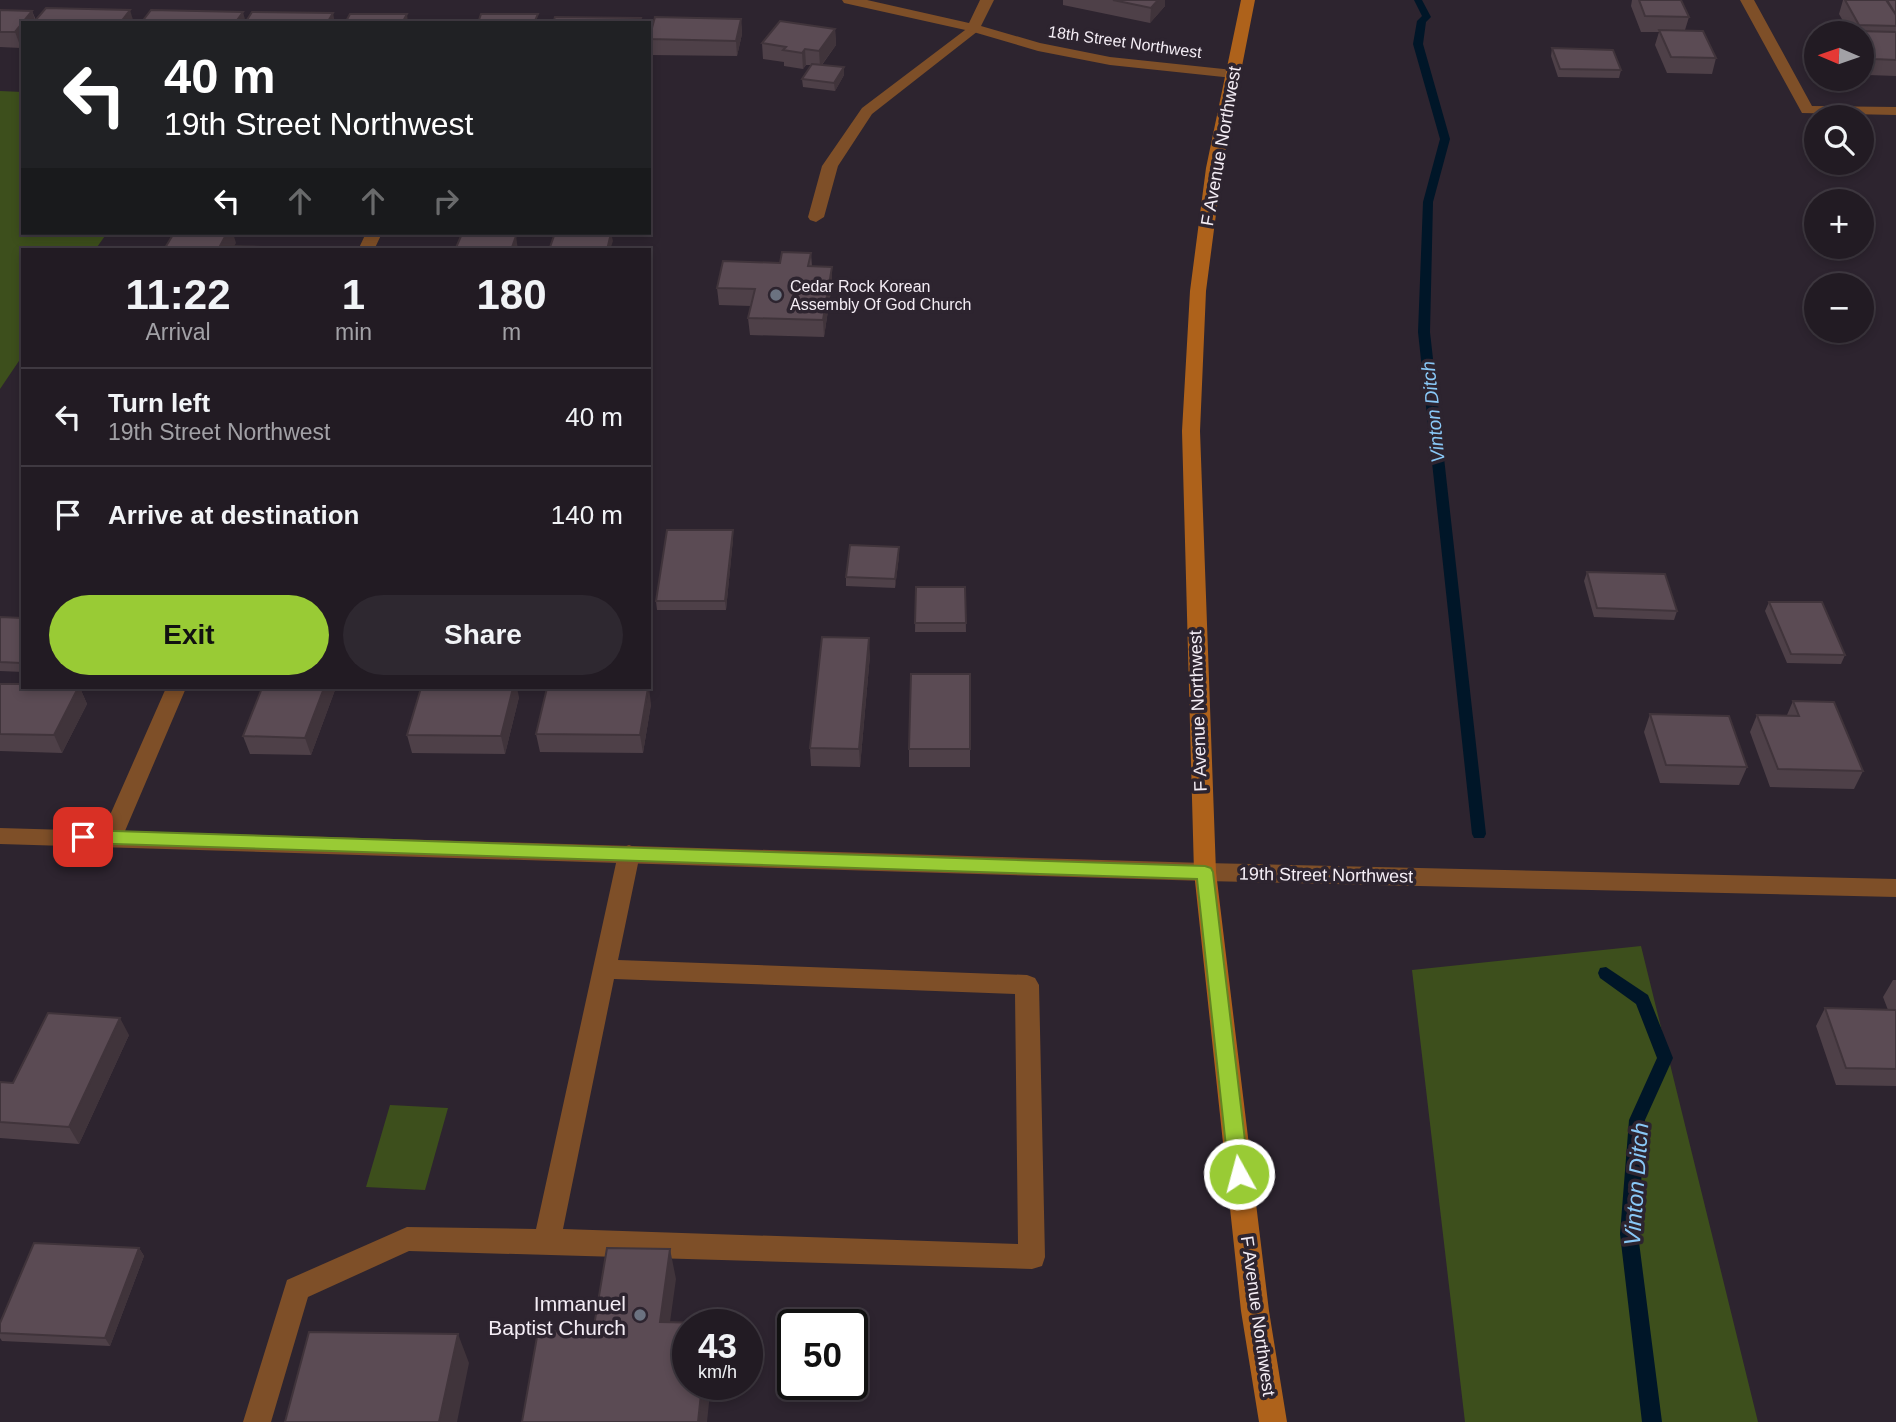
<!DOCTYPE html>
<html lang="en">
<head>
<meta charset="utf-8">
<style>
	:root { --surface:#221b23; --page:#2e2830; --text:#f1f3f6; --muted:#a2a1a6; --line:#3f3941; --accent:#99cb35 }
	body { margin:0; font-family:Helvetica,sans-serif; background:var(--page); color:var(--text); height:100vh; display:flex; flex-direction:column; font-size:26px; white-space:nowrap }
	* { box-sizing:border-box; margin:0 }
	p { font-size:23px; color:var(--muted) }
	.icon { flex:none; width:38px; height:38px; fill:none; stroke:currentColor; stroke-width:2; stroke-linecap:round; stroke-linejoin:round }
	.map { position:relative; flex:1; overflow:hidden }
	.side { position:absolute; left:21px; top:248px; width:630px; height:441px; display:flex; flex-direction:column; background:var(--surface); border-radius:0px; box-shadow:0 4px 10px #0003,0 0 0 2px var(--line) }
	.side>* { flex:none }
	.guide { position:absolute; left:21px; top:21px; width:630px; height:214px; border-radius:0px; box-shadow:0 4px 10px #0003,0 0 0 2px var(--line); background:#202124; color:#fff; overflow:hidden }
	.needle { width:46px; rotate:272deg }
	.fabs { position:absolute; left:1804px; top:21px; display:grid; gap:14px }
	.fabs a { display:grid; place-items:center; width:70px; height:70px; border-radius:50%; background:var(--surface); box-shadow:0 4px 10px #0003,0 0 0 2px var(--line); font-size:35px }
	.speed { position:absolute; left:672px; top:1309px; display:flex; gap:14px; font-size:35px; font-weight:700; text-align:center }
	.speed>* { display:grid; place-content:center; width:91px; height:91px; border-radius:50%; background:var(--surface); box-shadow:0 4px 10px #0003,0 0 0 2px var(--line); line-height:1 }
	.speed small { font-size:18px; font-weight:400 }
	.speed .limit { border:4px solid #111; border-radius:10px; background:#fff; color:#111 }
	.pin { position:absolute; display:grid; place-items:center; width:60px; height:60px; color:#fff; margin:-30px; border-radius:14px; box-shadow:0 4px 10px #0006 }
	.me { position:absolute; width:77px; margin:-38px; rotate:353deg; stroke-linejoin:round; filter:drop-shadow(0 0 5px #0008) }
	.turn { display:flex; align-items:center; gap:24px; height:147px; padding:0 28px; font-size:32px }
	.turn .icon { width:91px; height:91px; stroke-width:2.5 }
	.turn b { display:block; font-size:49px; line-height:60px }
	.lanes { display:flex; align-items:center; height:66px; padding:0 28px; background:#0003; justify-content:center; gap:35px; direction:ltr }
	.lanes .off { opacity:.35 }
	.eta { display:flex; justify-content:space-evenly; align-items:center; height:119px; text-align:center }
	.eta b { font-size:42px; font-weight:600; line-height:49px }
	.action { display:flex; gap:14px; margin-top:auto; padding:14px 28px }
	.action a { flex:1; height:80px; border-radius:42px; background:var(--accent); color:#111; font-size:28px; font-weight:600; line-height:80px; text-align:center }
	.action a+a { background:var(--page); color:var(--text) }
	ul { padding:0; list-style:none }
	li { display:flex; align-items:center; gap:21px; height:98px; padding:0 28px; border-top:2px solid var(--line) }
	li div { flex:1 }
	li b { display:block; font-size:26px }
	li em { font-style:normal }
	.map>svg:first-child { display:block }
</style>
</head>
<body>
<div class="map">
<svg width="1896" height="1422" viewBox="0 0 1896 1422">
	<rect width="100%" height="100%" fill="#2d242f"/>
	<path fill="#3d4f1c" d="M0,91L23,92V233H107L95,250H23V355L0,389Z
		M1641,946L1758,1422H1465L1412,970Z
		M390,1105L448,1108L425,1190L366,1187Z"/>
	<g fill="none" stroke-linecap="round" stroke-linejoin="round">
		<path fill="#001628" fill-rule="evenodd" d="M1414,0H1422L1431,17L1426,22L1423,44L1450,139L1433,202L1430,332L1486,834L1484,838H1474L1472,834L1418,332L1423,202L1440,139L1413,44L1417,21L1422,16Z
			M1606,967L1648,995L1673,1058L1645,1120L1638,1234L1662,1422H1642L1620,1234L1629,1120L1657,1058L1636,1004L1600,978L1598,973L1600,968Z"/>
		<path fill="#7e4f28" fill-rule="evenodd" d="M973,24L980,28L978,31L872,114L838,166L824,217L816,222L810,220L808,217L822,166L862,108Z
			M629,845L637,848L640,854L618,960L1027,975L1035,978L1039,985L1045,1257L1042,1266L1032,1269L409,1251L308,1297L271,1422H243L287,1280L407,1227L536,1229L618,854L621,848ZM614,979L1015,994L1018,1244L563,1229Z"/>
		<path fill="#7e4f28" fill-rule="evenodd" d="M842,0H867L969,23L980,0H994L981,26L1040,43L1110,57L1233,70L1240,74L1233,78L1110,65L1038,51L970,31L844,3Z
			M1740,0H1754L1812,106L1896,107V115L1802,113Z
			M366,233H382L374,250H358Z
			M166,688H186L125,831L1205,863L1896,879V897L1205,881L0,844V828L103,831Z"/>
		<path fill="#ae621b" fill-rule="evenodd" d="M1241,0H1255L1222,168L1206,291L1200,431L1216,872L1269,1311L1287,1422H1259L1241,1311L1194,872L1182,431L1190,291L1206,168Z"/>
	</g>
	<path fill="#4e4048" d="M1063,0H1165V6L1150,23L1063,5Z
		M1632,0H1681L1689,17L1685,30L1716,58L1712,74L1667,73L1655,45L1659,32H1641L1631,6Z
		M1843,0H1896V76L1868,75L1862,64V33H1850L1839,14Z
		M0,10L32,11L36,20L23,23L21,48L0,47Z
		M741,19L742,34L737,56L650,55L649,36Z
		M835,29L836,45L822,65L844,67V75L835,91L803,87L802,79L811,65H806L803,69L784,66V62L763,59L762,43Z
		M1552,48L1621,70L1619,78L1558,77L1551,56Z
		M811,253L812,266L832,284L824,337L750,335L748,318L751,306L719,305L717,288L780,263Z
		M733,539L726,610H657L656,601Z
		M899,547V556L895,588L846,586V577Z
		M1587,572L1677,611L1674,620L1594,617L1584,581Z
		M916,587H965L966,632H915Z
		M1769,602L1845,655L1841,664L1787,663L1765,611Z
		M0,617L23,618V672L0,671Z
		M870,655L860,767L811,766L810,748Z
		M970,674V767H909V749Z
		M0,684L23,688H80L87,704L62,753L0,751Z
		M335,690L311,755L250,754L243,736Z
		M519,697L505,754L412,753L407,735Z
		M1793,701L1863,771L1854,789L1770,787L1750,732L1757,715H1787Z
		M651,704L643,753L540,752L536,734Z
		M1650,714L1747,767L1739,785L1660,783L1644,732Z
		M1893,980H1896V1086L1836,1085L1816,1026L1825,1008L1888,1010L1883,997Z
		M129,1035L79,1144L0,1138V1082L13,1083Z
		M139,1248L144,1256L110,1346L2,1341L0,1338V1323Z"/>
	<path fill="#40343b" d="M1158,0H1165V6L1150,23L1151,8Z
		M130,10L134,23H120Z
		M32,11L36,23H23Z
		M243,12L246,23H235Z
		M333,13L335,23H327Z
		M407,14L408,23H402Z
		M741,19L742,34L737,56L736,41Z
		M23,23V45L21,48L15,32Z
		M835,29L836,45L820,67L819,51Z
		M805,49L806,65L803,69L802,53Z
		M844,67V75L835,91L834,83Z
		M227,233H233L236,243L232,250L220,246Z
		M611,233L613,241L610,250H607Z
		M516,236L518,250H511Z
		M832,267V284L824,337L823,320Z
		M733,530V539L726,610L725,601Z
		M899,547V556L895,588V579Z
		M869,638L870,655L860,767L859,749Z
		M78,688H80L87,704L62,753L54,735Z
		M324,688H335V690L311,755L305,738Z
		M513,688H517L519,697L505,754L501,736Z
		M649,688L651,704L643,753L640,735Z
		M120,1018L129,1035L79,1144L69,1127Z
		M139,1248L144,1256L110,1346L105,1338Z
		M670,1249L676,1279L666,1351L660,1322Z
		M458,1334L469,1363L457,1422H439Z
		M702,1384H711L707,1422H698Z"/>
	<path fill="#5b4b54" stroke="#40343b" stroke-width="2" d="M1113,0H1158L1151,8Z
		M1639,0H1681L1689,17L1645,16Z
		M1845,0H1886L1896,15V26L1859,25Z
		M1887,0H1896V15Z
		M46,8L130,10L120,23H33Z
		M0,10L32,11L15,32H0Z
		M151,10L243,12L235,23H141Z
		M252,12L333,13L327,23H245Z
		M350,14H407L402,23H345Z
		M481,14H538L534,23H478Z
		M555,17L641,18L639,23H553Z
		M655,17L741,19L736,41L649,39Z
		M780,21L835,29L819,51L805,49L802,53L783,50L786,47L762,43Z
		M1659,30L1703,31L1716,58L1671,57Z
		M1857,31L1896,32V60L1874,59L1862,39V33H1859Z
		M1552,48L1613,50L1621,70L1560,69Z
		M812,64L844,67L834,83L802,79Z
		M174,233H227L220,246L262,247L260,250H174L175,249L165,248Z
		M555,233H611L607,250H549Z
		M461,236H516L511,250H455Z
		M782,252L811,253L808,266L832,267L823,320L748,318L755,289L717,288L723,261L780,263Z
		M667,530H733L725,601H656Z
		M850,545L899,547L895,579L846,577Z
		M1587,572L1665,574L1677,611L1597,608Z
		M916,587H965L966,623H915Z
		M1769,602H1822L1845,655L1791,654Z
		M0,617L23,618V659L21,663L0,662Z
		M822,637L869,638L859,749L810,748Z
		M911,674H970V749H909Z
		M0,684H23V688H78L54,735L0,734Z
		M262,688H324L305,738L243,736Z
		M421,688H513L501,736L407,735Z
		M547,688H648L640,735L536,734Z
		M1793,701L1834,702L1863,771L1778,769L1757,715L1799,716Z
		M1650,714L1729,716L1747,767L1666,765Z
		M1825,1008L1896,1010V1069L1846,1068Z
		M48,1013L120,1018L69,1127L0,1122V1082L13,1083Z
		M34,1243L139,1248L105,1338L0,1333V1323Z
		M607,1248L670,1249L660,1322L709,1323V1325H688V1384H702L698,1422H522L538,1331L593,1332Z
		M309,1332L458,1334L439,1422H285Z"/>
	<path fill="#99cb35" stroke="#638422" stroke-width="2" d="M83,830L1205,866L1211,868L1213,872L1249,1174L1246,1180L1239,1183L1232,1180L1229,1174L1197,879L83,843L77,841L75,837L77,832Z"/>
	<g fill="#6b7280" stroke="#2d242f" stroke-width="2.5">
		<circle cx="776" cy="295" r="7"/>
		<circle cx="640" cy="1315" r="7"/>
	</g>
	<g text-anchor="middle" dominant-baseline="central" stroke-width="7" stroke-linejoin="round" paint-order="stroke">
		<g font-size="16" fill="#f4edf5" stroke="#2d242f">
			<text transform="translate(1125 42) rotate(8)">18th Street Northwest</text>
		</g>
		<g font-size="16" fill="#f4edf5" stroke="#2d242f" text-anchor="start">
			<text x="790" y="286">Cedar Rock Korean<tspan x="790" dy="18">Assembly Of God Church</tspan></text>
		</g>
		<g font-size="18" fill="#f4edf5" stroke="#2d242f">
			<text transform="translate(1221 146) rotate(-80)">F Avenue Northwest</text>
			<text transform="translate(1198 711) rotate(-92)">F Avenue Northwest</text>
			<text transform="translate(1326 875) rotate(1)">19th Street Northwest</text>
			<text transform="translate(1258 1316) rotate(82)">F Avenue Northwest</text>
		</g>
		<g font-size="19" font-style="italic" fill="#89c8f7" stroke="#2d242f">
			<text transform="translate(1433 412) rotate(-96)">Vinton Ditch</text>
		</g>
		<g font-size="21" fill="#f4edf5" stroke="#2d242f" text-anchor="end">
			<text x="626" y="1303">Immanuel<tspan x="626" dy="24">Baptist Church</tspan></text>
		</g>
		<g font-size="23" font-style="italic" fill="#89c8f7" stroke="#2d242f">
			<text transform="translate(1636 1184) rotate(-86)">Vinton Ditch</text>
		</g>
	</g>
</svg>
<div class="fabs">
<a><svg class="needle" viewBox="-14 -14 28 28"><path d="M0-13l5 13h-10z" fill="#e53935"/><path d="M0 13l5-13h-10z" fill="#a2a1a6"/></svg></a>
<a><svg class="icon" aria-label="search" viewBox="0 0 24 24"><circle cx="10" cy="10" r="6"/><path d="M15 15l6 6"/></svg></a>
<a>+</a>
<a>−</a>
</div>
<div class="speed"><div>43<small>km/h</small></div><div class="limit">50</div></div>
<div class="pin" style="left:83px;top:837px;background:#d93025"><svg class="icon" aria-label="arrive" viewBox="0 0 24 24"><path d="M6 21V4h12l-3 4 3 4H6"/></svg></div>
<svg class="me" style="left:1239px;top:1174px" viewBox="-20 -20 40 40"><circle r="17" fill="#99cb35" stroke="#fff" stroke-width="3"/><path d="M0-11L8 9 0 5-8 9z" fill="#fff"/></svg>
<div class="guide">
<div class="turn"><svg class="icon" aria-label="left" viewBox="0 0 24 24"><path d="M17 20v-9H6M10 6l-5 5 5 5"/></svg><div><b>40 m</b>19th Street Northwest</div></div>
<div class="lanes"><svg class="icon" aria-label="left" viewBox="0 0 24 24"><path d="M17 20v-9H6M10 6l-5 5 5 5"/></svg><svg class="icon off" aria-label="ahead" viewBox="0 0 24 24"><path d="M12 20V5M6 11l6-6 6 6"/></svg><svg class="icon off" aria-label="ahead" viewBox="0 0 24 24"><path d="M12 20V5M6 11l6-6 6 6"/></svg><svg class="icon off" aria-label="right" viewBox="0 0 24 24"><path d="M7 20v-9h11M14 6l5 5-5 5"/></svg></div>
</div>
<section class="side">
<div class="eta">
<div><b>11:22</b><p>Arrival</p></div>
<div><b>1</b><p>min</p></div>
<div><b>180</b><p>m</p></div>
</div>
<ul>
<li><svg class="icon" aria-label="left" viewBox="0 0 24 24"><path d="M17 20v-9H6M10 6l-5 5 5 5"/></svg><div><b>Turn left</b><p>19th Street Northwest</p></div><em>40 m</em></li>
<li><svg class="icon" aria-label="arrive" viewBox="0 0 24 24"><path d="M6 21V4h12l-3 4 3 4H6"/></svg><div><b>Arrive at destination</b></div><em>140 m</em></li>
</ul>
<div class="action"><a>Exit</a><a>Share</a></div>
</section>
</div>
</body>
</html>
